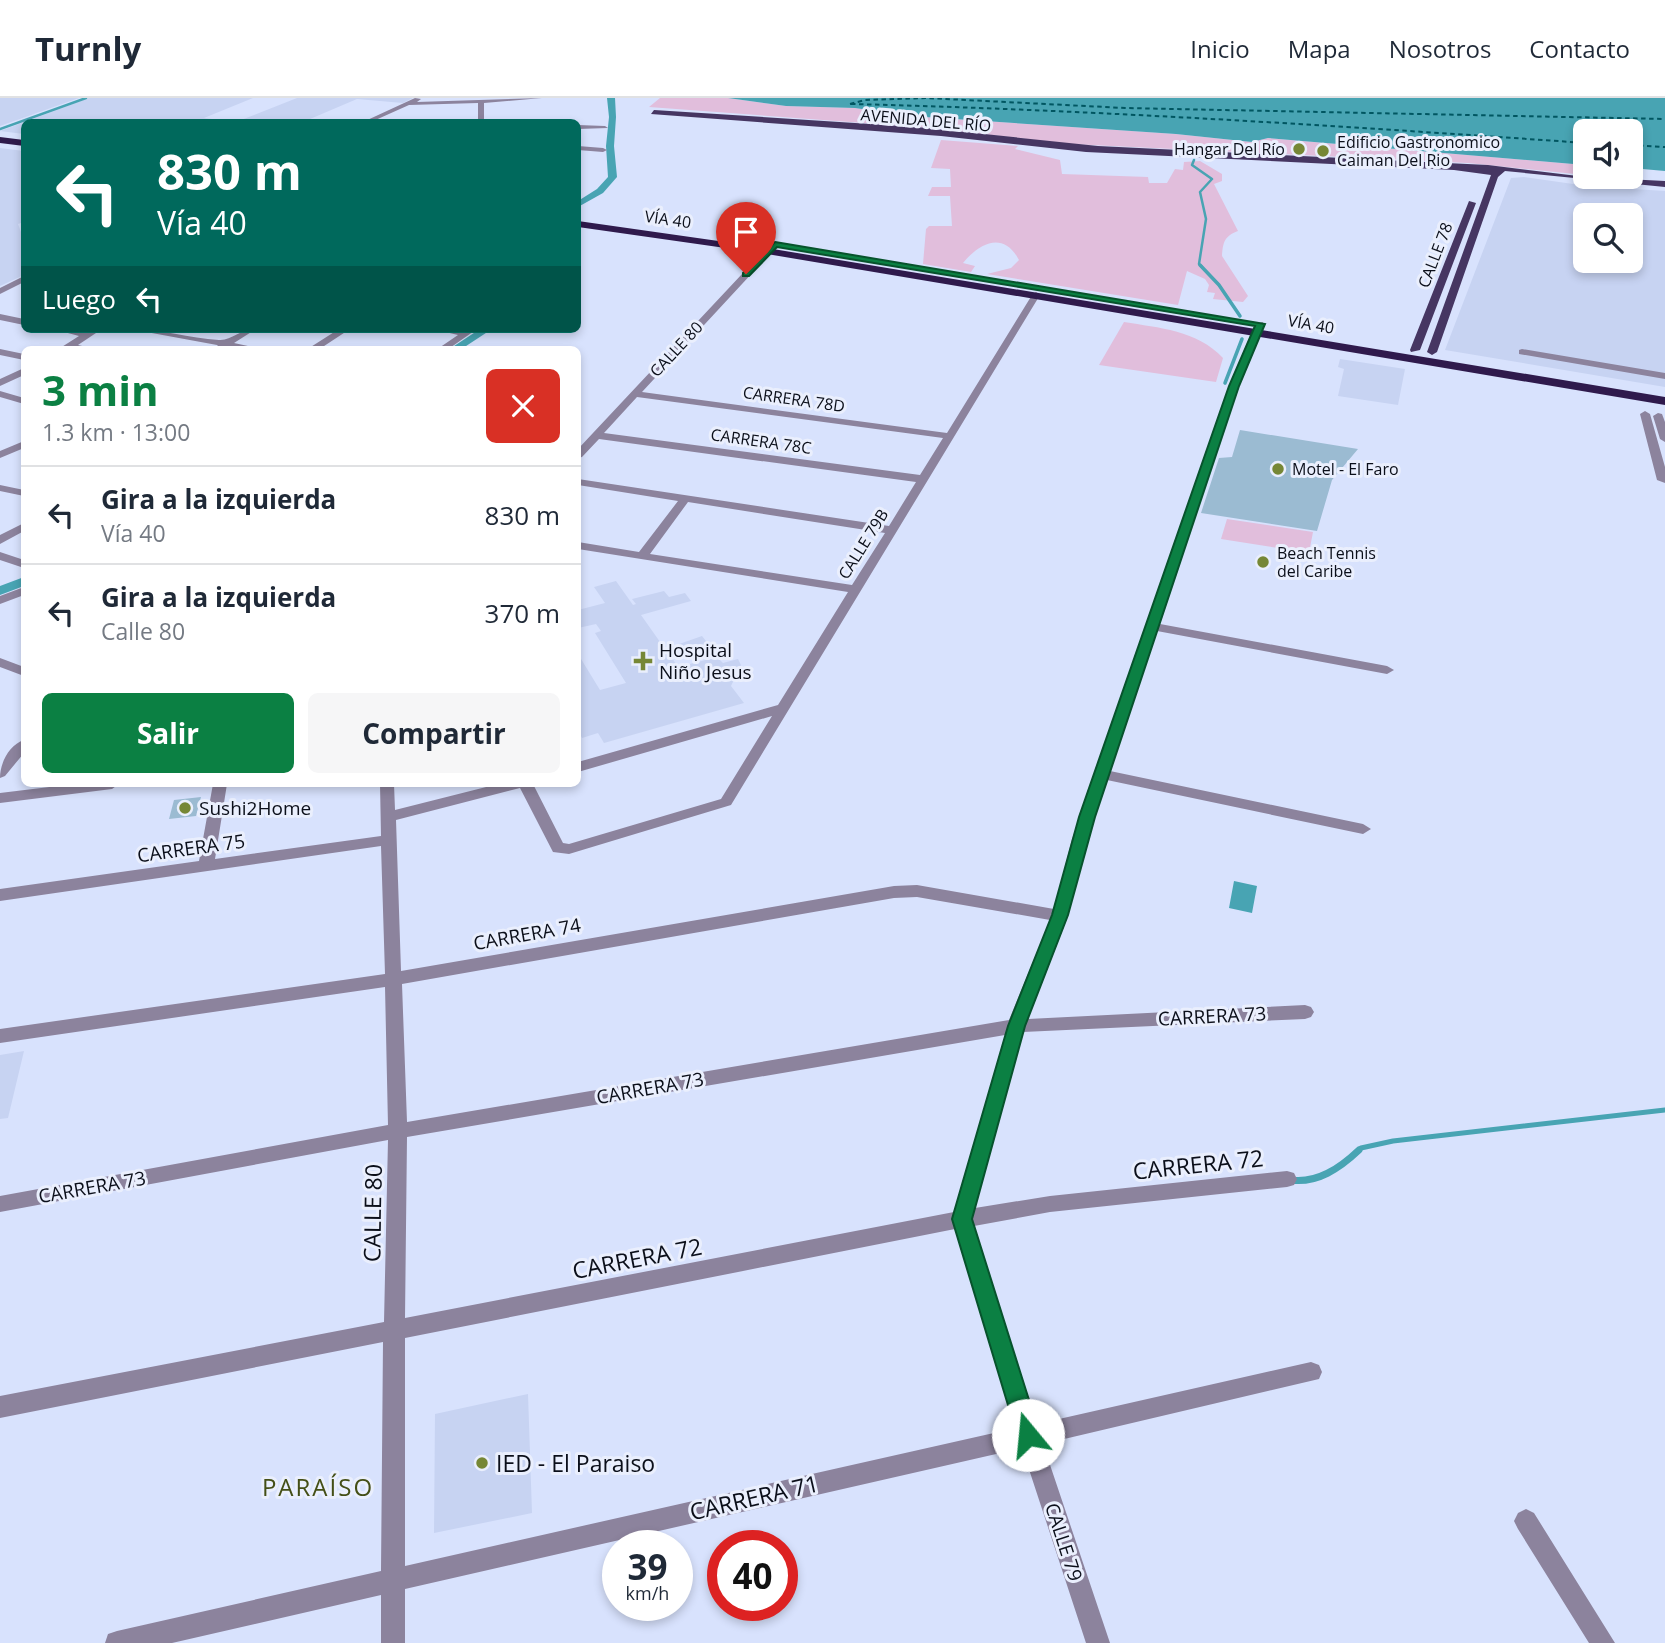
<!DOCTYPE html>
<html lang="es">
<head>
<meta charset="utf-8">
<style>
	:root { --surface:#fff; --page:#f6f6f7; --text:#1f2937; --muted:#747a83; --line:#e0e1e3; --accent:#0b8043 }
	body { margin:0; font-family:"Open Sans",sans-serif; background:var(--page); color:var(--text); height:100vh; display:flex; flex-direction:column; font-size:26px; white-space:nowrap }
	* { box-sizing:border-box; margin:0 }
	p { font-size:23px; color:var(--muted) }
	.icon { flex:none; width:38px; height:38px; fill:none; stroke:currentColor; stroke-width:2; stroke-linecap:round; stroke-linejoin:round }
	.map { position:relative; flex:1; overflow:hidden }
	.drawer { position:absolute; left:21px; top:248px; width:560px; height:441px; display:flex; flex-direction:column; background:var(--surface); border-radius:10px; box-shadow:0 4px 10px #0003 }
	.drawer>* { flex:none }
	.guide { position:absolute; left:21px; top:21px; width:560px; height:214px; border-radius:10px; box-shadow:0 4px 10px #0003; background:#00695c; color:#fff; overflow:hidden }
	.fabs { position:absolute; left:1573px; top:21px; display:grid; gap:14px }
	.fabs a { display:grid; place-items:center; width:70px; height:70px; border-radius:10px; background:var(--surface); box-shadow:0 4px 10px #0003; font-size:35px }
	.speed { position:absolute; left:602px; top:1432px; display:flex; gap:14px; font-size:35px; font-weight:700; text-align:center }
	.speed>* { display:grid; place-content:center; width:91px; height:91px; border-radius:50%; background:var(--surface); box-shadow:0 4px 10px #0003; line-height:1 }
	.speed small { font-size:18px; font-weight:400 }
	.speed .limit { border:10px solid #d22; background:#fff; color:#111 }
	.pin { position:absolute; display:grid; place-items:center; width:60px; height:60px; color:#fff; margin:-72px -30px; border-radius:50% 50% 50% 0; rotate:-45deg; box-shadow:0 0 7px #0007 }
	.pin .icon { rotate:45deg }
	.me { position:absolute; width:77px; margin:-38px; rotate:343deg; stroke-linejoin:round; filter:drop-shadow(0 0 5px #0008) }
	.turn { display:flex; align-items:center; gap:24px; height:147px; padding:0 21px; font-size:32px }
	.turn .icon { width:91px; height:91px; stroke-width:2.5 }
	.turn b { display:block; font-size:49px; line-height:60px }
	.then { display:flex; align-items:center; height:66px; padding:0 21px; background:#0003; gap:14px; font-size:26px }
	.round { display:grid; place-items:center; flex:none; width:74px; height:74px; border-radius:10px; background:var(--page) }
	.head { display:flex; align-items:center; justify-content:space-between; height:119px; padding:0 21px }
	h1 { font-size:42px; font-weight:700; line-height:52px; color:var(--accent) }
	.action { display:flex; gap:14px; margin-top:auto; padding:14px 21px }
	.action a { flex:1; height:80px; border-radius:10px; background:var(--accent); color:#fff; font-size:28px; font-weight:700; line-height:80px; text-align:center }
	.action a+a { background:var(--page); color:var(--text) }
	ul { padding:0; list-style:none }
	li { display:flex; align-items:center; gap:21px; height:98px; padding:0 21px; border-top:2px solid var(--line) }
	li div { flex:1 }
	li b { display:block; font-size:26px }
	li em { font-style:normal }
	header { display:flex; align-items:center; gap:42px; box-sizing:border-box; height:98px; padding:0 35px; background:var(--surface); border-bottom:2px solid var(--line) }
	header strong { font-size:33px }
	nav { display:flex; gap:38px; margin-inline-start:auto; font-size:24px }
	.map>svg:first-child { display:block }
</style>
</head>
<body>
<header>
<strong>Turnly</strong>
<nav><a>Inicio</a><a>Mapa</a><a>Nosotros</a><a>Contacto</a></nav>
</header>
<div class="map">
<svg width="1665" height="1545" viewBox="0 0 1665 1545">
	<rect width="100%" height="100%" fill="#d8e2fd"/>
	<path fill="#c7d3f2" fill-rule="evenodd" d="M0,0H79L0,28Z
		M89,0H253L204,20L236,24L297,0H413L403,5L357,1L303,24H24V36L0,33Z
		M0,50L24,53V124L18,126L24,142V177L0,188Z
		M1524,79L1587,88L1665,93V289L1445,252L1511,80ZM1586,117H1631V163H1586Z
		M1340,261L1405,271L1398,307L1338,298L1344,271L1338,269Z
		M616,483L633,507L636,506L632,501L664,493L669,499L685,495L691,503L641,517L665,551L702,538L713,552L672,560L678,569L717,559L723,565L738,561L741,567L731,588L744,605L604,645L598,635L582,640L578,632V556L600,592L626,585L595,535L601,533L596,526L578,530V512L605,505L594,489Z
		M24,953L8,1020L0,1021V957Z
		M528,1296L532,1415L434,1435L435,1316Z"/>
	<path fill="#e1bedc" d="M660,0H728L786,8L855,10L910,18L1176,36L1252,44L1268,40L1585,67V77L1468,65L1070,46L931,30L649,9Z
		M941,42L1018,48L1015,51L1060,62L1062,76L1148,79L1149,85H1167L1175,71L1183,72L1184,64L1200,63L1222,76V83L1214,86L1238,133C1224,138 1223,145 1222,158L1248,198L1243,204L1213,201L1215,195L1207,194L1209,187L1205,181L1187,173L1178,207L987,176L1011,170L1019,162C1004,133 980,144 963,165L975,168L971,174L923,166L926,131L929,128H952L950,98H928L932,89H951L950,71L931,70Z
		M1124,224C1159,230 1197,232 1223,260L1216,284L1099,267Z
		M1227,421L1313,434L1309,455L1221,441Z"/>
	<path fill="#48a4b3" d="M728,0H1665V73L1631,70V33H1586L1585,67L1268,40L1252,44L1176,36L910,18L855,10L786,8Z
		M1234,783L1257,788L1252,815L1229,810Z"/>
	<g fill="none" stroke-linecap="round" stroke-linejoin="round">
		<path stroke="#48a4b3" stroke-width="2.5" d="M0,31L86,0
			M1194,62L1192,67L1212,81L1200,94L1206,121L1199,166L1202,169"/>
		<path stroke="#48a4b3" stroke-width="3.5" d="M1200,167L1219,187L1240,218
			M1225,285L1242,241"/>
		<path stroke="#48a4b3" stroke-width="5" d="M1357,1054L1361,1050L1393,1043L1665,1012"/>
		<path stroke="#48a4b3" stroke-width="7" d="M1290,1082C1317,1086 1340,1070 1359,1052"/>
		<path fill="#48a4b3" fill-rule="evenodd" d="M607,0H615L616,19L614,48L617,79L603,95L578,109V103L597,91L608,79L606,48L609,19Z
			M480,231H492L460,252H448Z
			M24,479V488L0,497V488Z"/>
		<path stroke="#005661" stroke-width="2" stroke-dasharray="4.5 3.5" stroke-linecap="butt" d="M850,6L865,2L926,0L1125,10L1665,21
			M851,6C1097,12 1341,28 1586,45
			M1631,47L1665,49"/>
	</g>
	<path fill="#9bbbd2" d="M1240,332L1358,351L1332,382L1317,433L1201,415L1219,360L1232,359Z
		M201,699L196,718L169,721L174,702Z"/>
	<g fill="none" stroke-linecap="round" stroke-linejoin="round">
		<path fill="#8c839d" fill-rule="evenodd" d="M415,0L421,1L417,4L542,0L484,5V24H478V5L409,7L371,24H363Z
			M578,27L605,28L608,30L578,31Z
			M578,48L603,50L607,52L603,54L578,52Z
			M772,144L779,146L642,294L947,335L1032,197L1036,194L1040,197L731,707L569,756L553,754L520,690L396,722L401,873L894,788L917,787L1054,811L1072,741L1229,288L1255,226L1263,224L1239,288L1160,526L1387,568L1394,572L1387,576L1157,533L1110,673L1363,726L1371,731L1363,736L1107,682L1088,741L1068,818L1028,921L1305,907L1311,909L1314,914L1311,919L1305,921L1023,934L975,1110L1050,1098L1287,1073L1294,1075L1297,1081L1294,1087L1287,1089L1050,1114L974,1128L1037,1326L1311,1264L1319,1267L1322,1274L1319,1281L1043,1346L1110,1545H1086L1022,1350L405,1491V1545H381V1497L172,1545H105L108,1536L117,1533L381,1473L383,1244L0,1320V1298L384,1224L388,1042L0,1114V1098L388,1027L385,889L0,945V931L385,876L381,748L0,803V791L199,763L213,686H227L215,761L381,738L380,686H394L395,712L498,686H533L563,745L569,746L721,701L772,618L578,674V664L778,607L848,494L578,451V444L639,454L678,403L578,387V381L889,428L916,384L599,341L582,359L578,360V351ZM637,299L943,340L920,377L604,335ZM688,404L885,435L852,487L650,456ZM917,799L1050,822L1009,922L407,1024L402,886L894,800ZM1005,937L954,1114L405,1220L407,1039ZM955,1131L1016,1330L405,1468V1240Z
			M24,178V184L0,196V190Z
			M0,216L24,221V227L0,222Z
			M53,231L86,234L90,231H102L78,247L99,252H57L79,238Z
			M130,231C161,231 189,240 219,242C231,243 240,231 256,231L234,245L266,252L221,251L217,247Z
			M339,231H350L318,252H306Z
			M433,231H477L447,252H436L458,237Z
			M0,251L24,256V262L0,257Z
			M1522,251L1665,275V281L1519,256V252Z
			M24,270V277L0,288V281Z
			M0,293L24,300V306L0,299Z
			M1645,313L1650,316L1665,369V385L1657,382L1640,316Z
			M1658,315L1662,316L1665,324V344L1660,341L1653,318Z
			M24,343V350L0,360V353Z
			M0,387L24,392V398L0,393Z
			M24,425V433L0,446V437Z
			M0,454L24,462V470L0,462Z
			M24,489V497L0,506V498Z
			M0,560L24,569V578L0,569Z
			M24,642V655L5,678L0,680C0,665 9,647 24,642Z
			M74,686H119L112,691L0,705V695Z
			M1526,1411L1534,1415L1615,1545H1589L1518,1431L1514,1423L1518,1415Z"/>
		<path fill="#463662" fill-rule="evenodd" d="M654,12L917,29L1098,48L1488,67L1586,79L1665,83V89L1505,73L1498,79L1437,254L1432,257L1427,254L1491,77L1454,72L1086,54L941,38L651,16Z
			M1469,103L1476,105L1420,252L1411,254L1410,252Z"/>
		<path fill="#2f1a4c" fill-rule="evenodd" d="M0,39L24,42V48L0,45Z
			M578,123L767,150L1665,299V307L767,156L578,129Z"/>
	</g>
	<path fill="#0b8043" stroke="#07532c" stroke-width="2" d="M775,144L1265,226L1239,288L1095,719L1068,817L1025,928L972,1121L1040,1337L1037,1345L1028,1348L1020,1345L1017,1337L952,1121L1008,928L1052,817L1079,719L1229,288L1255,228L777,149L749,178H743V175Z"/>
	<g fill="#768736" stroke="#eaeffd" stroke-width="2.5">
		<circle cx="1299" cy="51" r="7"/>
		<circle cx="1323" cy="53" r="7"/>
		<circle cx="1278" cy="371" r="7"/>
		<circle cx="1263" cy="464" r="7"/>
		<path d="M639.5 552.5h7v7h7v7h-7v7h-7v-7h-7v-7h7z"/>
		<circle cx="185" cy="710" r="7"/>
		<circle cx="482" cy="1365" r="7"/>
	</g>
	<g text-anchor="middle" dominant-baseline="central" stroke-width="6" stroke-linejoin="round" paint-order="stroke">
		<g font-size="16" fill="#0b0f1a" stroke="#eaeffd">
			<text transform="translate(926 22) rotate(5)">AVENIDA DEL RÍO</text>
			<text transform="translate(668 121) rotate(8)">VÍA 40</text>
			<text transform="translate(1435 157) rotate(-69)">CALLE 78</text>
			<text transform="translate(1311 226) rotate(10)">VÍA 40</text>
			<text transform="translate(676 251) rotate(-47)">CALLE 80</text>
			<text transform="translate(794 301) rotate(8)">CARRERA 78D</text>
			<text transform="translate(761 343) rotate(8)">CARRERA 78C</text>
			<text transform="translate(863 446) rotate(-58)">CALLE 79B</text>
		</g>
		<g font-size="16" fill="#0b0f1a" stroke="#eaeffd" text-anchor="start">
			<text x="1337" y="44">Edificio Gastronomico<tspan x="1337" dy="18">Caiman Del Rio</tspan></text>
			<text x="1285" y="51" text-anchor="end">Hangar Del Río</text>
			<text x="1292" y="371">Motel - El Faro</text>
			<text x="1277" y="455">Beach Tennis<tspan x="1277" dy="18">del Caribe</tspan></text>
		</g>
		<g font-size="19" fill="#0b0f1a" stroke="#eaeffd" text-anchor="start">
			<text x="659" y="552">Hospital<tspan x="659" dy="22">Niño Jesus</tspan></text>
			<text x="199" y="710">Sushi2Home</text>
		</g>
		<g font-size="19" fill="#0b0f1a" stroke="#eaeffd">
			<text transform="translate(191 750) rotate(-8)">CARRERA 75</text>
			<text transform="translate(527 836) rotate(-10)">CARRERA 74</text>
			<text transform="translate(1212 918) rotate(-3)">CARRERA 73</text>
			<text transform="translate(650 990) rotate(-10)">CARRERA 73</text>
			<text transform="translate(92 1089) rotate(-10)">CARRERA 73</text>
			<text transform="translate(1064 1444) rotate(72)">CALLE 79</text>
		</g>
		<g font-size="23" fill="#0b0f1a" stroke="#eaeffd">
			<text transform="translate(1198 1066) rotate(-6)">CARRERA 72</text>
			<text transform="translate(372 1115) rotate(-89)">CALLE 80</text>
			<text transform="translate(637 1160) rotate(-11)">CARRERA 72</text>
			<text transform="translate(754 1399) rotate(-13)">CARRERA 71</text>
		</g>
		<g font-size="23" fill="#0b0f1a" stroke="#eaeffd" text-anchor="start">
			<text x="496" y="1365">IED - El Paraiso</text>
		</g>
		<g font-size="24" letter-spacing="2" fill="#444f16" stroke="#eaeffd">
			<text x="318" y="1388">PARAÍSO</text>
		</g>
	</g>
</svg>
<div class="fabs">
<a><svg class="icon" aria-label="sound" viewBox="0 0 24 24"><path d="M4 9h4l5-4v14l-5-4H4zM17 9q2 3 0 6"/></svg></a>
<a><svg class="icon" aria-label="search" viewBox="0 0 24 24"><circle cx="10" cy="10" r="6"/><path d="M15 15l6 6"/></svg></a>
</div>
<div class="speed"><div>39<small>km/h</small></div><div class="limit">40</div></div>
<div class="pin" style="left:746px;top:176px;background:#d93025"><svg class="icon" aria-label="arrive" viewBox="0 0 24 24"><path d="M6 21V4h12l-3 4 3 4H6"/></svg></div>
<svg class="me" style="left:1028px;top:1337px" viewBox="-20 -20 40 40"><circle r="19" fill="#fff"/><path d="M0-13L10 11 0 6-10 11z" fill="#0b8043"/></svg>
<div class="guide">
<div class="turn"><svg class="icon" aria-label="left" viewBox="0 0 24 24"><path d="M17 20v-9H6M10 6l-5 5 5 5"/></svg><div><b>830 m</b>Vía 40</div></div>
<div class="then">Luego<svg class="icon" aria-label="left" viewBox="0 0 24 24"><path d="M17 20v-9H6M10 6l-5 5 5 5"/></svg></div>
</div>
<section class="drawer">
<div class="head"><div><h1>3 min</h1><p>1.3 km · 13:00</p></div><a class="round" style="background:#d93025;color:#fff"><svg class="icon" aria-label="close" viewBox="0 0 24 24"><path d="M6 6l12 12M18 6L6 18"/></svg></a></div>
<ul>
<li><svg class="icon" aria-label="left" viewBox="0 0 24 24"><path d="M17 20v-9H6M10 6l-5 5 5 5"/></svg><div><b>Gira a la izquierda</b><p>Vía 40</p></div><em>830 m</em></li>
<li><svg class="icon" aria-label="left" viewBox="0 0 24 24"><path d="M17 20v-9H6M10 6l-5 5 5 5"/></svg><div><b>Gira a la izquierda</b><p>Calle 80</p></div><em>370 m</em></li>
</ul>
<div class="action"><a>Salir</a><a>Compartir</a></div>
</section>
</div>
</body>
</html>
